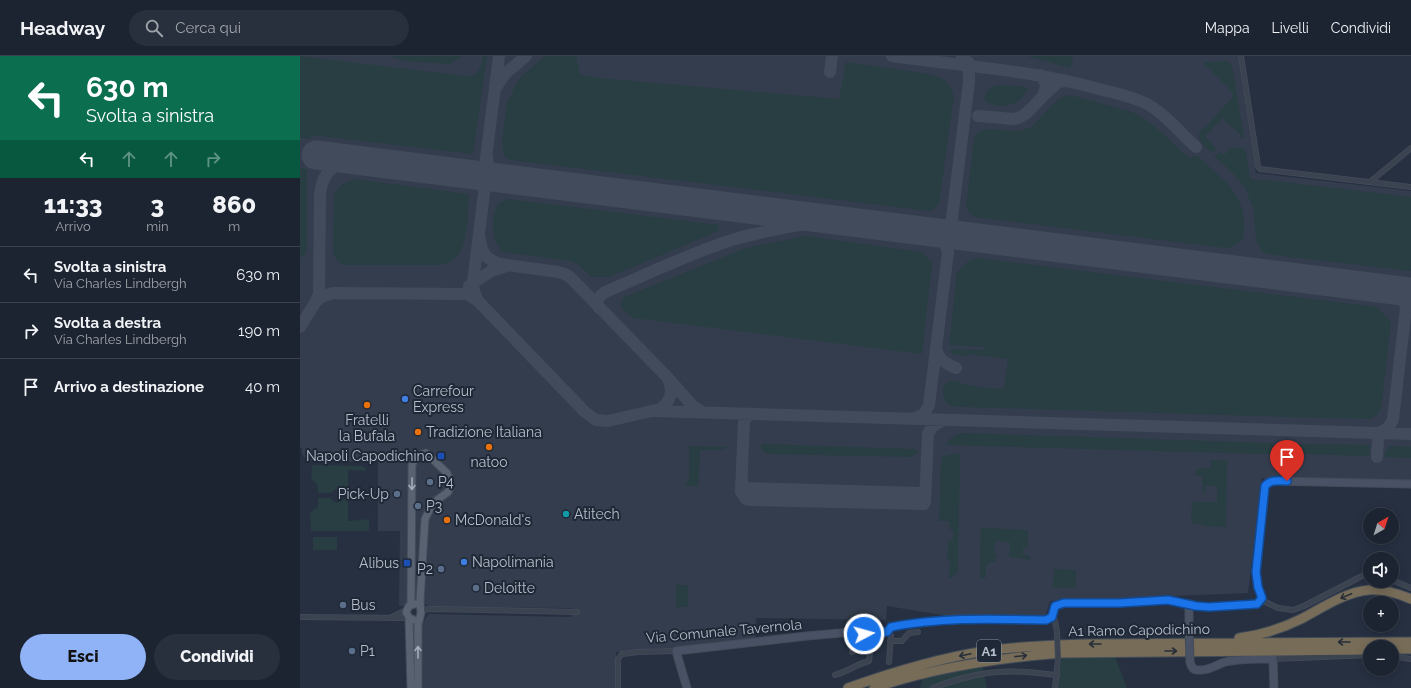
<!DOCTYPE html>
<html lang="it">
<head>
<meta charset="utf-8">
<style>
	:root { --surface:#1c2431; --page:#29303d; --text:#f1f3f6; --muted:#a0a4ab; --line:#3a414d; --accent:#90b3f7 }
	body { margin:0; font-family:Raleway,sans-serif; background:var(--page); color:var(--text); height:100vh; display:flex; flex-direction:column; font-size:15px; white-space:nowrap }
	* { box-sizing:border-box; margin:0 }
	p { font-size:13px; color:var(--muted) }
	.icon { flex:none; width:22px; height:22px; fill:none; stroke:currentColor; stroke-width:2; stroke-linecap:round; stroke-linejoin:round }
	.map { position:relative; flex:1; overflow:hidden }
	.side { display:flex; flex-direction:column; background:var(--surface); width:300px }
	.side>* { flex:none }
	.banner { background:#0b6e4f; color:#fff; overflow:hidden }
	.needle { width:26px; rotate:39deg }
	.buttons { position:absolute; left:1063px; top:452px; display:grid; gap:8px }
	.buttons a { display:grid; place-items:center; width:36px; height:36px; border-radius:50%; background:var(--surface); box-shadow:0 2px 10px #0003,0 0 0 1px var(--line); font-size:20px }
	.pin { position:absolute; display:grid; place-items:center; width:34px; height:34px; color:#fff; margin:-41px -17px; border-radius:50% 50% 50% 0; rotate:-45deg; box-shadow:0 0 4px #0007 }
	.pin .icon { rotate:45deg }
	.me { position:absolute; width:44px; margin:-22px; rotate:84deg; stroke-linejoin:round; filter:drop-shadow(0 0 3px #0008) }
	.turn { display:flex; align-items:center; gap:14px; height:84px; padding:0 20px; font-size:18px }
	.turn .icon { width:52px; height:52px; stroke-width:2.5 }
	.turn b { display:block; font-size:28px; line-height:34px }
	.lanes { display:flex; align-items:center; height:38px; padding:0 20px; background:#0003; justify-content:center; gap:20px; direction:ltr }
	.lanes .off { opacity:.35 }
	.eta { display:flex; justify-content:space-evenly; align-items:center; height:68px; text-align:center }
	.eta b { font-size:24px; font-weight:800; line-height:28px }
	.cta { display:flex; gap:8px; margin-top:auto; padding:8px 20px }
	.cta a { flex:1; height:46px; border-radius:24px; background:var(--accent); color:#111; font-size:16px; font-weight:800; line-height:46px; text-align:center }
	.cta a+a { background:var(--page); color:var(--text) }
	ul { padding:0; list-style:none }
	li { display:flex; align-items:center; gap:12px; height:56px; padding:0 20px; border-top:1px solid var(--line) }
	li div { flex:1 }
	li b { display:block; font-size:15px }
	li em { font-style:normal }
	header { display:flex; align-items:center; gap:24px; box-sizing:border-box; height:56px; padding:0 20px; background:var(--surface); border-bottom:1px solid var(--line) }
	header strong { font-size:19px }
	nav { display:flex; gap:22px; margin-inline-start:auto; font-size:14px }
	.search { width:280px; height:36px; background:var(--page); display:flex; align-items:center; gap:10px; box-sizing:border-box; padding:0 14px; border-radius:22px; color:var(--muted); font-size:15px }
	main { display:flex; flex:1; min-height:0 }
	.map>svg:first-child { display:block }
</style>
</head>
<body>
<header>
<strong>Headway</strong>
<div class="search"><svg class="icon" aria-label="search" viewBox="0 0 24 24"><circle cx="10" cy="10" r="6"/><path d="M15 15l6 6"/></svg>Cerca qui</div>
<nav><a>Mappa</a><a>Livelli</a><a>Condividi</a></nav>
</header>
<main>
<section class="side">
<div class="banner">
<div class="turn"><svg class="icon" aria-label="left" viewBox="0 0 24 24"><path d="M17 20v-9H6M10 6l-5 5 5 5"/></svg><div><b>630 m</b>Svolta a sinistra</div></div>
<div class="lanes"><svg class="icon" aria-label="left" viewBox="0 0 24 24"><path d="M17 20v-9H6M10 6l-5 5 5 5"/></svg><svg class="icon off" aria-label="ahead" viewBox="0 0 24 24"><path d="M12 20V5M6 11l6-6 6 6"/></svg><svg class="icon off" aria-label="ahead" viewBox="0 0 24 24"><path d="M12 20V5M6 11l6-6 6 6"/></svg><svg class="icon off" aria-label="right" viewBox="0 0 24 24"><path d="M7 20v-9h11M14 6l5 5-5 5"/></svg></div>
</div>
<div class="eta">
<div><b>11:33</b><p>Arrivo</p></div>
<div><b>3</b><p>min</p></div>
<div><b>860</b><p>m</p></div>
</div>
<ul>
<li><svg class="icon" aria-label="left" viewBox="0 0 24 24"><path d="M17 20v-9H6M10 6l-5 5 5 5"/></svg><div><b>Svolta a sinistra</b><p>Via Charles Lindbergh</p></div><em>630 m</em></li>
<li><svg class="icon" aria-label="right" viewBox="0 0 24 24"><path d="M7 20v-9h11M14 6l5 5-5 5"/></svg><div><b>Svolta a destra</b><p>Via Charles Lindbergh</p></div><em>190 m</em></li>
<li><svg class="icon" aria-label="arrive" viewBox="0 0 24 24"><path d="M6 21V4h12l-3 4 3 4H6"/></svg><div><b>Arrivo a destinazione</b></div><em>40 m</em></li>
</ul>
<div class="cta"><a>Esci</a><a>Condividi</a></div>
</section>
<div class="map">
<svg width="1111" height="632" viewBox="0 0 1111 632">
	<rect width="100%" height="100%" fill="#263041"/>
	<path fill="#343d4e" d="M0,0H938L956,117L1111,135V425L962,422L948,537L750,545L745,561L649,560L587,550L586,564L456,562L455,583L382,594L316,596L317,632H122V567L129,558L271,561L272,552L129,551L122,545L116,543L110,544L104,550H99L100,475H78V406L12,405L5,402L2,398V392L0,391Z"/>
	<path fill="#283e42" d="M0,0L165,20C178,20 182,12 183,0H187L173,98L11,79L10,83L0,82Z
		M91,0H162L150,8L103,5Z
		M245,0H276L280,18L299,22L539,43L546,6L629,18C645,23 648,24 654,40L639,148L633,154L630,155L210,104L204,100L202,85L207,47L218,24Z
		M727,0H772L773,2L770,12Z
		M926,5L929,6L932,9L944,82H941L940,78L922,62L905,81L918,94L911,96C904,90 898,87 899,76L908,69L932,42L933,37L905,9L904,6Z
		M697,29L721,30L728,33C720,49 701,55 685,45C684,36 689,32 697,29Z
		M770,39L829,55C853,65 871,86 890,103L893,100L898,101C922,122 947,139 944,175C944,185 936,191 926,192L675,161L669,157L666,151L674,83L677,77C692,68 712,80 729,72C744,64 751,41 770,39Z
		M931,92H943L946,95L950,123L957,124L960,125L966,124L1111,141V215L999,202L967,198L962,195L956,184L954,155L945,131L931,115L914,100L921,96L924,99Z
		M0,112L7,113V193L5,199L0,202Z
		M54,123L168,138L169,141C167,161 169,195 150,206C148,208 144,208 141,209H44L38,206L33,196L34,140C38,130 44,127 54,123Z
		M208,143L419,169L418,175L309,221H291L280,210L271,205L203,196C194,187 191,171 194,159C195,155 197,150 199,147Z
		M505,180L622,196L632,207L622,298L334,262C324,256 318,252 324,241L446,192Z
		M677,202L1077,251L1091,267L1081,352L1077,359L1071,363L986,361L666,351C661,351 655,351 650,349C641,344 639,326 652,325C657,324 661,328 667,329C679,331 692,333 704,333L708,303L668,298L664,300L652,298L650,293L685,294L684,291L649,289L657,216L668,205Z
		M662,377L973,387L972,395L969,398H961L646,389C650,381 653,380 662,377Z
		M461,388L613,393L619,395L613,401L468,398L462,394Z
		M996,388L1070,389L1069,400L999,398L996,395Z
		M389,390L430,391L419,394H400L398,430H385L389,422Z
		M1090,390L1111,391V402L1085,401V397Z
		M660,397L658,516L652,522H649L650,504H647L648,487L653,483L654,477L649,472V465H639L641,408L642,401L648,399Z
		M911,404L927,405L926,471L903,470V468H893L891,466L892,447L894,445L899,446H917V430H905V437H903L902,420L894,419C897,411 903,412 910,412Z
		M12,409L62,410L67,413L64,415L48,414V438H44L40,434L36,433L31,437H18L17,428L11,423Z
		M18,442H31C35,448 40,447 44,443H48V465L69,463V474L67,475H11L10,457L18,451Z
		M681,472L728,474L727,492H723V499L730,500V505L723,502L709,501L710,486L695,485L694,499L701,500H696L695,506H690L686,509V522H680Z
		M13,481H37V494H13Z
		M754,513L776,514L775,532L753,531Z
		M376,529H388V551H376Z
		M774,601L802,602L815,601L827,632H757L762,602Z
		M682,609L687,632H620L622,624L627,620Z"/>
	<g fill="none" stroke-linecap="round" stroke-linejoin="round">
		<path stroke="#424b5c" stroke-width="12" d="M592,0C661,10 731,14 799,33C814,37 831,40 845,47C865,57 880,77 896,91
			M662,0L669,7V26L652,162C653,172 658,177 667,180
			M530,16L532,0
			M740,19C747,26 747,31 743,40L758,26L767,25
			M197,30L205,18L226,0
			M678,60L714,63C726,61 735,48 743,40
			M187,101C188,120 198,121 214,124
			M167,118C179,121 184,125 184,137L173,226L174,235L178,245
			M168,118L179,117L185,110L199,0
			M179,178C181,195 184,203 200,208L258,216L265,218L270,221L368,322L393,350L402,356
			M169,230L191,215L207,210
			M1087,233C1098,237 1103,241 1106,252
			M15,247L21,241L33,237L167,238L178,245L285,356L296,364L308,365L360,353C372,345 373,335 368,322
			M299,252C296,244 299,240 305,236C348,218 390,197 435,183C467,174 500,169 533,163
			M0,271L15,247L19,238L20,139C22,113 38,104 62,105
			M636,291C637,302 645,308 656,312
			M354,355L1111,378
			M451,358L447,361L444,365L441,436L446,443L450,444L624,448L625,445L628,378L632,371L643,364
			M613,363L624,358L629,349L648,196L644,185L632,176
			M1077,377C1086,375 1090,371 1093,363L1106,252L1111,245
			M1077,401L1078,386
			M441,425L444,430L448,432L620,437L625,436"/>
		<path stroke="#424b5c" stroke-width="29" d="M16,99L1111,236"/>
		<g stroke="#444c5a" stroke-width="6">
			<path id="street" d="M941,0L958,110L960,113L1111,131
				M1070,126L1111,92
				M1092,524L1111,532
				M961,544L978,552L993,554L1004,550L1064,519H1070
				M121,554L131,553L277,556
				M0,561L109,562
				M92,561L106,554
				M752,561L755,565L757,576
				M589,575L591,580L589,606
				M590,585H602L609,577L618,576
				M552,596C564,591 564,589 564,576
				M1092,600L1111,603
				M973,603L1070,599
				M535,619C547,616 557,608 569,605L572,577
				M318,632V603L322,598L338,596L376,595
				M633,632C650,625 679,617 698,616C718,614 737,617 757,619
				M755,632L758,604"/>
		</g>
		<g stroke="#444c5a" stroke-width="9">
			<path id="secondary" d="M889,548V573
				M890,606C891,611 893,614 898,614C908,615 916,609 925,606C941,602 957,603 973,603L974,632
				M387,632L376,595L507,580L552,576H587L591,571L601,569L654,563L746,564L752,561L755,550L764,547H819L868,544L896,550L909,551L957,548L962,542L958,531L956,516L965,430L968,426L972,425L1111,428"/>
		</g>
		<g stroke="#444c5a" stroke-width="9">
			<path id="primary" d="M111,549L112,409C114,403 120,398 126,397L147,417L149,423L150,432L148,436L133,447L125,463L120,545L121,557L118,569V632
				M109,562L111,632
				M114,564L109,562L106,556L109,550L115,548"/>
		</g>
		<g stroke="#424b58" stroke-width="11">
			<path id="highway" d="M939,582C961,579 981,573 1001,563C1022,552 1045,536 1069,534C1084,533 1097,537 1111,543
				M1092,593H1111
				M548,632C593,616 639,602 686,595C719,590 753,589 786,588L1111,586
				M574,632C635,611 698,602 762,597L1070,594"/>
		</g>
		<use href="#street" stroke="#3b4351" stroke-width="4.5"/>
		<use href="#secondary" stroke="#495164" stroke-width="7"/>
		<use href="#primary" stroke="#596271" stroke-width="7"/>
		<use href="#highway" stroke="#776c58" stroke-width="9"/>
		<g stroke="#444c5a" stroke-width="6" stroke-linecap="butt">
			<path id="street-bridge" d="M757,576L758,604"/>
		</g>
		<g stroke="#444c5a" stroke-width="9" stroke-linecap="butt">
			<path id="secondary-bridge" d="M889,573L890,606"/>
		</g>
		<use href="#street-bridge" stroke="#3b4351" stroke-width="4.5"/>
		<use href="#secondary-bridge" stroke="#495164" stroke-width="7"/>
	</g>
	<defs><path id="oneway-shaft" d="M-6 0H5M1.5-3L5.5 0L1.5 3" fill="none" stroke-width="1.6" stroke-linecap="round" stroke-linejoin="round"/></defs>
	<g stroke="#a4acb9">
		<use href="#oneway-shaft" transform="translate(112 428) rotate(91)"/>
		<use href="#oneway-shaft" transform="translate(118 596) rotate(-90)"/>
	</g>
	<g stroke="#282f39">
		<use href="#oneway-shaft" transform="translate(1046 540) rotate(157)"/>
		<use href="#oneway-shaft" transform="translate(1044 586) rotate(180)"/>
		<use href="#oneway-shaft" transform="translate(795 588) rotate(180)"/>
		<use href="#oneway-shaft" transform="translate(871 595)"/>
		<use href="#oneway-shaft" transform="translate(665 599) rotate(168)"/>
		<use href="#oneway-shaft" transform="translate(721 600) rotate(-6)"/>
	</g>
	<g fill="none" stroke-linecap="round" stroke-linejoin="round">
		<g stroke="#114b97" stroke-width="10">
			<path id="route" d="M564,578V576H587L591,571C643,561 693,563 746,564L752,561L755,550L764,547H819L868,544L896,550L909,551L957,548L962,542L958,531L956,516L965,430C971,423 979,425 987,425"/>
		</g>
		<use href="#route" stroke="#1a73e8" stroke-width="7"/>
	</g>
	<g fill="#3f7fe0" stroke="#1f2836" stroke-width="1.5">
		<circle cx="105" cy="343" r="4"/>
		<circle cx="164" cy="506" r="4"/>
	</g>
	<g fill="#e8710a" stroke="#1f2836" stroke-width="1.5">
		<circle cx="67" cy="349" r="4"/>
		<circle cx="118" cy="376" r="4"/>
		<circle cx="189" cy="391" r="4"/>
		<circle cx="147" cy="464" r="4"/>
	</g>
	<g fill="#1a4fb4" stroke="#1f2836" stroke-width="1.5">
		<rect x="137" y="396" width="8" height="8" rx="2"/>
		<rect x="103" y="503" width="8" height="8" rx="2"/>
	</g>
	<g fill="#5c6f8a" stroke="#1f2836" stroke-width="1.5">
		<circle cx="130" cy="426" r="4"/>
		<circle cx="97" cy="438" r="4"/>
		<circle cx="118" cy="450" r="4"/>
		<circle cx="141" cy="513" r="4"/>
		<circle cx="176" cy="532" r="4"/>
		<circle cx="43" cy="549" r="4"/>
		<circle cx="52" cy="595" r="4"/>
	</g>
	<circle fill="#0f9aa8" stroke="#1f2836" stroke-width="1.5" cx="266" cy="458" r="4"/>
	<g text-anchor="middle" dominant-baseline="central" stroke-width="4" stroke-linejoin="round" paint-order="stroke">
		<rect fill="#1f2836" stroke="#89919e" stroke-width="1" x="677" y="584" width="24" height="22" rx="3"/>
		<g font-size="13" font-weight="bold" fill="#b7becb">
			<text x="689" y="595">A1</text>
		</g>
		<g font-size="14" fill="#b7becb" stroke="#1f2836" text-anchor="start">
			<text x="113" y="335">Carrefour<tspan x="113" dy="16">Express</tspan></text>
			<text x="67" y="364" text-anchor="middle">Fratelli<tspan x="67" dy="16">la Bufala</tspan></text>
			<text x="126" y="376">Tradizione Italiana</text>
			<text x="133" y="400" text-anchor="end">Napoli Capodichino</text>
			<text x="189" y="406" text-anchor="middle">natoo</text>
			<text x="138" y="426">P4</text>
			<text x="89" y="438" text-anchor="end">Pick-Up</text>
			<text x="126" y="450">P3</text>
			<text x="274" y="458">Atitech</text>
			<text x="155" y="464">McDonald's</text>
			<text x="172" y="506">Napolimania</text>
			<text x="99" y="507" text-anchor="end">Alibus</text>
			<text x="133" y="513" text-anchor="end">P2</text>
			<text x="184" y="532">Deloitte</text>
			<text x="51" y="549">Bus</text>
			<text x="60" y="595">P1</text>
		</g>
		<g font-size="14" fill="#b7becb" stroke="#1f2836">
			<text transform="translate(839 574) rotate(-1)">A1 Ramo Capodichino</text>
			<text transform="translate(424 575) rotate(-5)">Via Comunale Tavernola</text>
		</g>
	</g>
</svg>
<div class="buttons">
<a><svg class="needle" viewBox="-14 -14 28 28"><path d="M0-13l5 13h-10z" fill="#e53935"/><path d="M0 13l5-13h-10z" fill="#a0a4ab"/></svg></a>
<a><svg class="icon" aria-label="sound" viewBox="0 0 24 24"><path d="M4 9h4l5-4v14l-5-4H4zM17 9q2 3 0 6"/></svg></a>
<a>+</a>
<a>−</a>
</div>
<div class="pin" style="left:987px;top:425px;background:#d93025"><svg class="icon" aria-label="arrive" viewBox="0 0 24 24"><path d="M6 21V4h12l-3 4 3 4H6"/></svg></div>
<svg class="me" style="left:564px;top:578px" viewBox="-20 -20 40 40"><circle r="17" fill="#1a73e8" stroke="#fff" stroke-width="3"/><path d="M0-11L8 9 0 5-8 9z" fill="#fff"/></svg>
</div>
</main>
</body>
</html>
